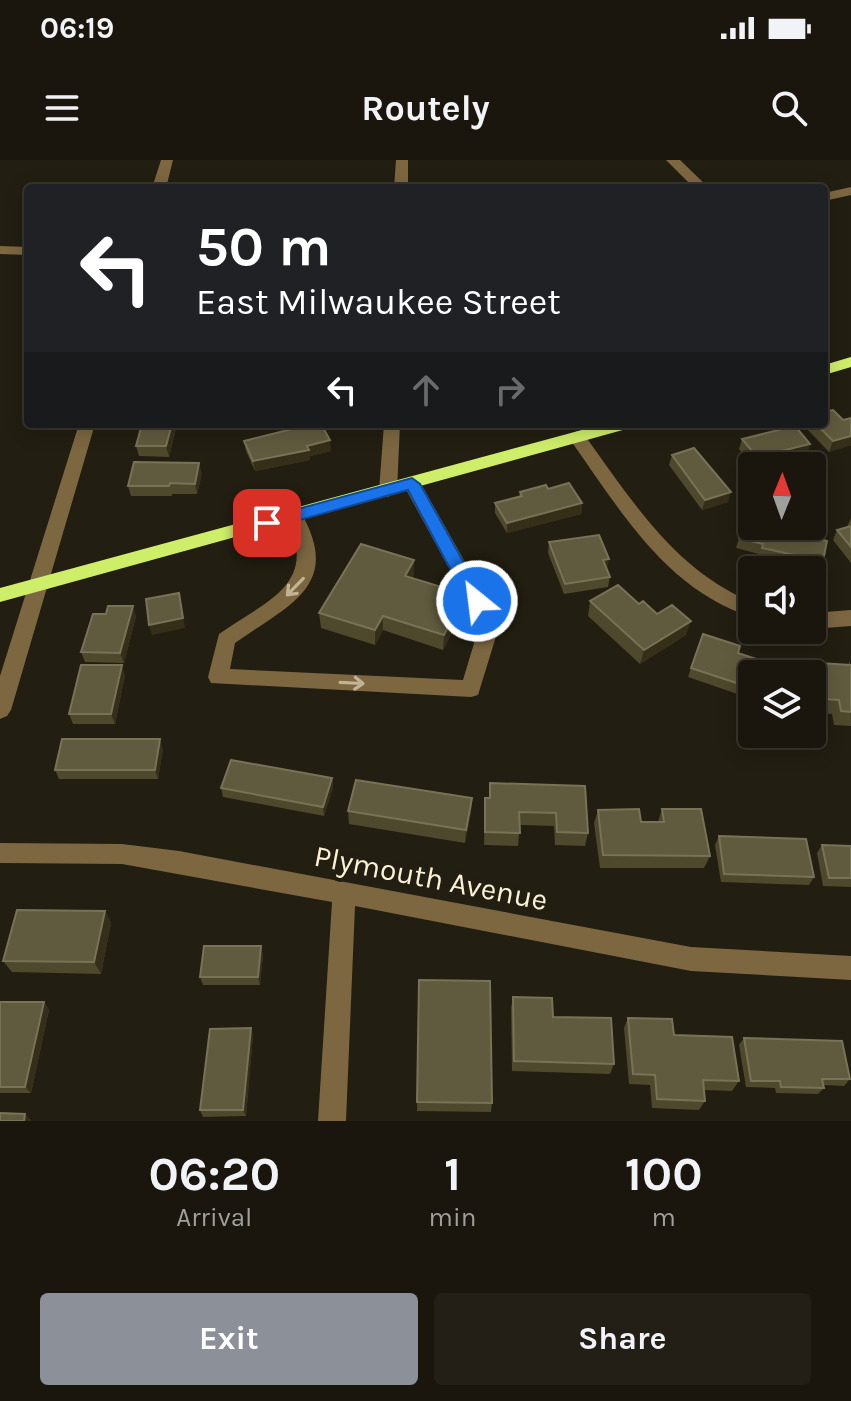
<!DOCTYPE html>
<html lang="en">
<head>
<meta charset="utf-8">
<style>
	:root { --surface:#1a160d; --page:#231f16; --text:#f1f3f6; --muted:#9f9f9d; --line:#38352e; --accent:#8c9099 }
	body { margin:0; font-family:Karla,sans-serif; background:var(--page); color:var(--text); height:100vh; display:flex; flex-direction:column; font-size:30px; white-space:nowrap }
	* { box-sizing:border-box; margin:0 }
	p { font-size:26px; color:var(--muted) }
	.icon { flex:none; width:44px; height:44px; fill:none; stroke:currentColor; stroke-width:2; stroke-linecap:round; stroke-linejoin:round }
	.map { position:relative; height:961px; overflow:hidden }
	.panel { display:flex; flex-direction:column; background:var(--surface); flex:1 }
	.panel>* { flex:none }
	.hud { position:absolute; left:24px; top:24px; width:804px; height:244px; border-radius:8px; box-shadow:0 4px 20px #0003,0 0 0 2px var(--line); background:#202124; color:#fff; overflow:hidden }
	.needle { width:52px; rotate:1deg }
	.controls { position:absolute; left:738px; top:292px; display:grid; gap:16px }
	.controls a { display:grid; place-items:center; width:88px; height:88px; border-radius:8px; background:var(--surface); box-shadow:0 4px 20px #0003,0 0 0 2px var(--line); font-size:40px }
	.pin { position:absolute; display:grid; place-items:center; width:68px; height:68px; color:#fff; margin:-34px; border-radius:16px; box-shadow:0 4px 12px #0006 }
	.me { position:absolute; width:88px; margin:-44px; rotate:331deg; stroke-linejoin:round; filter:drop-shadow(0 0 6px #0008) }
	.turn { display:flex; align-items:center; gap:28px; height:168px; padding:0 40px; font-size:36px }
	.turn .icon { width:104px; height:104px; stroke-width:2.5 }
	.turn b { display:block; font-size:56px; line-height:68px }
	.lanes { display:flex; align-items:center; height:76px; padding:0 40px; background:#0003; justify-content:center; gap:40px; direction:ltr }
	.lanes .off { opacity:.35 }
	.eta { display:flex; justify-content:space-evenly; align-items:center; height:136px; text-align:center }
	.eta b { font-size:48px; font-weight:700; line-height:56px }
	.cta { display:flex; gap:16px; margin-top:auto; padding:16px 40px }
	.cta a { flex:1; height:92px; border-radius:8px; background:var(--accent); color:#fff; font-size:32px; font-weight:700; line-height:92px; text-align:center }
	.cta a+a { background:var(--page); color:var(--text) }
	.status { display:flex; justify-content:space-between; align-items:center; height:56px; padding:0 40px; background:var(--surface); direction:ltr }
	.status svg { height:22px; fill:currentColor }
	header { display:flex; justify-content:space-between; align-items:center; height:104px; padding:0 40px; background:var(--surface); font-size:36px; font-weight:700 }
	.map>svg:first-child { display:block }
</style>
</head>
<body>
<div class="status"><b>06:19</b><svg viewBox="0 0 49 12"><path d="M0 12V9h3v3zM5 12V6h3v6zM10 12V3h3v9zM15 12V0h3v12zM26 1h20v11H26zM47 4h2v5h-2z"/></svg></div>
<header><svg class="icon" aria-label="menu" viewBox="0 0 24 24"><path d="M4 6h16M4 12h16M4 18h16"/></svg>Routely<svg class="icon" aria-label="search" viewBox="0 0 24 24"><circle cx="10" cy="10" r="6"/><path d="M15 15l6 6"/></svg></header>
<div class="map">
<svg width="851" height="961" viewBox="0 0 851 961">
	<rect width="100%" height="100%" fill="#221e11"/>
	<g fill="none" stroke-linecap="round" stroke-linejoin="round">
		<path fill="#7c6741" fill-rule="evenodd" d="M161,0H173L166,28H152Z
			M396,0H408V28H394Z
			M666,0H680L709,28H694Z
			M851,27V35L824,41V33Z
			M0,86L28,87V95L0,94Z
			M79,264H95L11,550L7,556L0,559V516Z
			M384,264H400L397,331L388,337L379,331Z
			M577,271L583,273C631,339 674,410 752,442V457C666,430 620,350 571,281L568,277Z
			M412,318L421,324L487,441L498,470L478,535L471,537L211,523L208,517L219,474C267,440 321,424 285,356L294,350L300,351C344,426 288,445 235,483L230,509L463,520L478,470L467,441L403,324Z
			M851,450V466L812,469V453Z
			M0,683L122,684L179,691L691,787L851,796V820L691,811L355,746L346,961H318L332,742L122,704L0,703Z"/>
		<path fill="#ceee6a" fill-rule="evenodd" d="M851,197V207L824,215V205Z
			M604,264H632L630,268L0,442V428Z"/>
	</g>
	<path fill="#4e482c" d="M851,258V285L829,292L805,267L806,264H824Z
		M177,264L169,297L139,296L136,286Z
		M742,279L807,295L761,306H752L739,289Z
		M244,281L331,291L310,296V300L255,311L246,291Z
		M672,295L728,342L702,350L669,305Z
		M202,313L197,334H172V336H131L128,326Z
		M520,332L582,343L581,354L507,373L495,353V343L519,337Z
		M851,358V403L833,380L837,370L847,367Z
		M745,360L823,401L818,411L758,398L759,394L736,388Z
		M549,382L607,409L610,417L608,427L564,434L548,393Z
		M414,415L412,418L464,449L443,490L383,470L375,485L321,468L319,453Z
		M590,441L639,444L657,454L686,475L640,504L588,456Z
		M106,454L136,456L124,503L85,502L81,492Z
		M738,493L752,514V539L688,517L691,508Z
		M850,501L851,566L834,565L832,554L812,552V514L848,505Z
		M803,502L805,514H797Z
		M125,515L115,564H73L69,554Z
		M163,589L158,619H59L55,610Z
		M332,618L333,627L324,656L223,637L221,628Z
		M490,623L585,626L588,673L585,686L555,685L554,666L520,665L518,686L484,685L485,638H489Z
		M472,638L471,652L465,683L349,664L348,651Z
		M662,649L710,696L704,708H600L594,663L598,650L641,662H658Z
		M719,676L814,717L809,725L721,722L715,685Z
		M822,685L851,686V727L823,726L817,693Z
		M105,751L111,763L101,814L12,812L3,801Z
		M263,794L260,825H203L200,817Z
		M419,820L492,943L491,952L417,951Z
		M513,837L553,857L614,904L610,914L512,911L511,848Z
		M0,842H44L49,850L31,933H0Z
		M628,858L674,875L739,921L732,931L704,930L705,941L699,950L652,948L650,925L629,924L624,868Z
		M253,875L246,956L203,957L200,950Z
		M744,878L850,919L844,926L824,925V928L818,934L776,933L775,928L746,927L739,885Z"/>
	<path fill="#352f19" d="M172,264H177L169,297L166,286Z
		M851,276V285L829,292L833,281Z
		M330,280L331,291L310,296V300L255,311L253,301Z
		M810,284L807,295L761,306H754L757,297Z
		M199,303L202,313L197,334L195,324Z
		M731,332L728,342L702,350L705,340Z
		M582,343L581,354L507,373V363Z
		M609,399L607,409L601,410L603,400Z
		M414,400V415L405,431V416Z
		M179,433L185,468L152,475L149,465Z
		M465,434L464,449L443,490L444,475Z
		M133,446L136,456L124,503L120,493Z
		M383,456V470L375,485V470Z
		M691,461L686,475L640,504L644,490Z
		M122,505L125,515L115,564L111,554Z
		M160,579L163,589L158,619L155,610Z
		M332,618L333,627L324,656L323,647Z
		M472,638L471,652L465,683L466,670Z
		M105,751L111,763L101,814L94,802Z
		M261,786L263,794L260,825L258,817Z
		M44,842L49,850L31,933L25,927Z
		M251,868L253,875L246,956L243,950Z
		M25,954L31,960V961H24Z"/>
	<path fill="#605a3e" stroke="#787256" stroke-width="2" d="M833,250L843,260L851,258V276L833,281L816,264H824V252Z
		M142,264H172L166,286H136Z
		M312,264H321L330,280L307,286L309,290L253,301L244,281Z
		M795,266L810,284L757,297L742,279Z
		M694,288L731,332L705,340L672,295Z
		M134,302L199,303L195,324L170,323L169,326H128Z
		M569,323L582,343L507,363L495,343L522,336L520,332L546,325L548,329Z
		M745,360L752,361V366H770L827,381L823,401L762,388L763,384L739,378Z
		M851,366V387L837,370Z
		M599,375L609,399L603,400L610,417L565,424L549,382Z
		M361,384L414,400L405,416L465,434L444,475L383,456L375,470L319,453Z
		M618,425L639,444L643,441L657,454L672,445L691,461L644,490L590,441Z
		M179,433L183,458L149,465L146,439Z
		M108,446H133L120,493L81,492L93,454H106Z
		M703,474L740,486L738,493L777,506L774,514H752V528L691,508Z
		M803,502L851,505V552L841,551L839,540L812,538V514H805Z
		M81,505H122L111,554H69Z
		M62,579H160L155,610H55Z
		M231,600L332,618L323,647L221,628Z
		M356,620L472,638L466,670L348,651Z
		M490,623L585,626L588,673L557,672L556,653L519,652L520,673L485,672V638H490Z
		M639,649L641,662H664L662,649H701L710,696L603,695L598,650Z
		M719,676L806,679L814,717L724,714Z
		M822,685L851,686V718H829Z
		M17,750L105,751L94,802L3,801Z
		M204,786H261L258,817H200Z
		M419,820L490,821L492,943L417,942Z
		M513,837L552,838L553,857L611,858L614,904L514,901Z
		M0,842H44L25,927H0Z
		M628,858L672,859L674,875L732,877L739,921L703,920L705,941L657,939L655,915L633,914Z
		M251,868L243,950H200L210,869Z
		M744,878L842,881L850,919H822L824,928L781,927L780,921H751Z
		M0,953L25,954L24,961H0Z"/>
	<defs><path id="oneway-shaft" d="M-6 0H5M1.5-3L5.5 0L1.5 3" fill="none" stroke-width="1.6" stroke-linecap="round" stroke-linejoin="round" transform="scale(2)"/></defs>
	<g stroke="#c1b393">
		<use href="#oneway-shaft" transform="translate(295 427) rotate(134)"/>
		<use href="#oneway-shaft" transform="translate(352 523) rotate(3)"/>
	</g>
	<path fill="#1a73e8" stroke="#114b97" stroke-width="2" d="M412,318L420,324L483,437L485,441L483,446H470L408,330L267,369L259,363L261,359Z"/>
	<g text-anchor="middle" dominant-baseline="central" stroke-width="8" stroke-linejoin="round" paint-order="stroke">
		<g font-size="30" fill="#faf1d6" stroke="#221e11">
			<text transform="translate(431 718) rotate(11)">Plymouth Avenue</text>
		</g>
	</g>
</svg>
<div class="controls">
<a><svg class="needle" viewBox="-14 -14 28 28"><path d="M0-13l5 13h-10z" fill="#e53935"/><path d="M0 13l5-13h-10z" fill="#9f9f9d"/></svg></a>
<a><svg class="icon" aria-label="sound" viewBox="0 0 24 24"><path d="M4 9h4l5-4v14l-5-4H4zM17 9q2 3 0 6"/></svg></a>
<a><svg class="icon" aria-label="layers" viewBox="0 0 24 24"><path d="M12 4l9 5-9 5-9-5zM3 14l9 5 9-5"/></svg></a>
</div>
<div class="pin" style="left:267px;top:363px;background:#d93025"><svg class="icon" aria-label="arrive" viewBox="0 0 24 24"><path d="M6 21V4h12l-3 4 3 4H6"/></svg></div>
<svg class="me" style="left:477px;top:441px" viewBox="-20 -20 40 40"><circle r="17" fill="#1a73e8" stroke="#fff" stroke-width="3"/><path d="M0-11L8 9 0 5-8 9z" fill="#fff"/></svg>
<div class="hud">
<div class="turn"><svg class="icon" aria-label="left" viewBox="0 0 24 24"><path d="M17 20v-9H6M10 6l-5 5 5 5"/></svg><div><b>50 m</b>East Milwaukee Street</div></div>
<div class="lanes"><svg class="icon" aria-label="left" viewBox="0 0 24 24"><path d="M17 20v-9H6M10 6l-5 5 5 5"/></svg><svg class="icon off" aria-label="ahead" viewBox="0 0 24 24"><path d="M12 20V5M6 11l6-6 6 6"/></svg><svg class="icon off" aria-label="right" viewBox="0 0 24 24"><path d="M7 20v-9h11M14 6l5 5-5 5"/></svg></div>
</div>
</div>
<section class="panel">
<div class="eta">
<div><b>06:20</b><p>Arrival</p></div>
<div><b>1</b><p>min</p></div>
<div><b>100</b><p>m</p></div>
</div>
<div class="cta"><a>Exit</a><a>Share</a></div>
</section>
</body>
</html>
